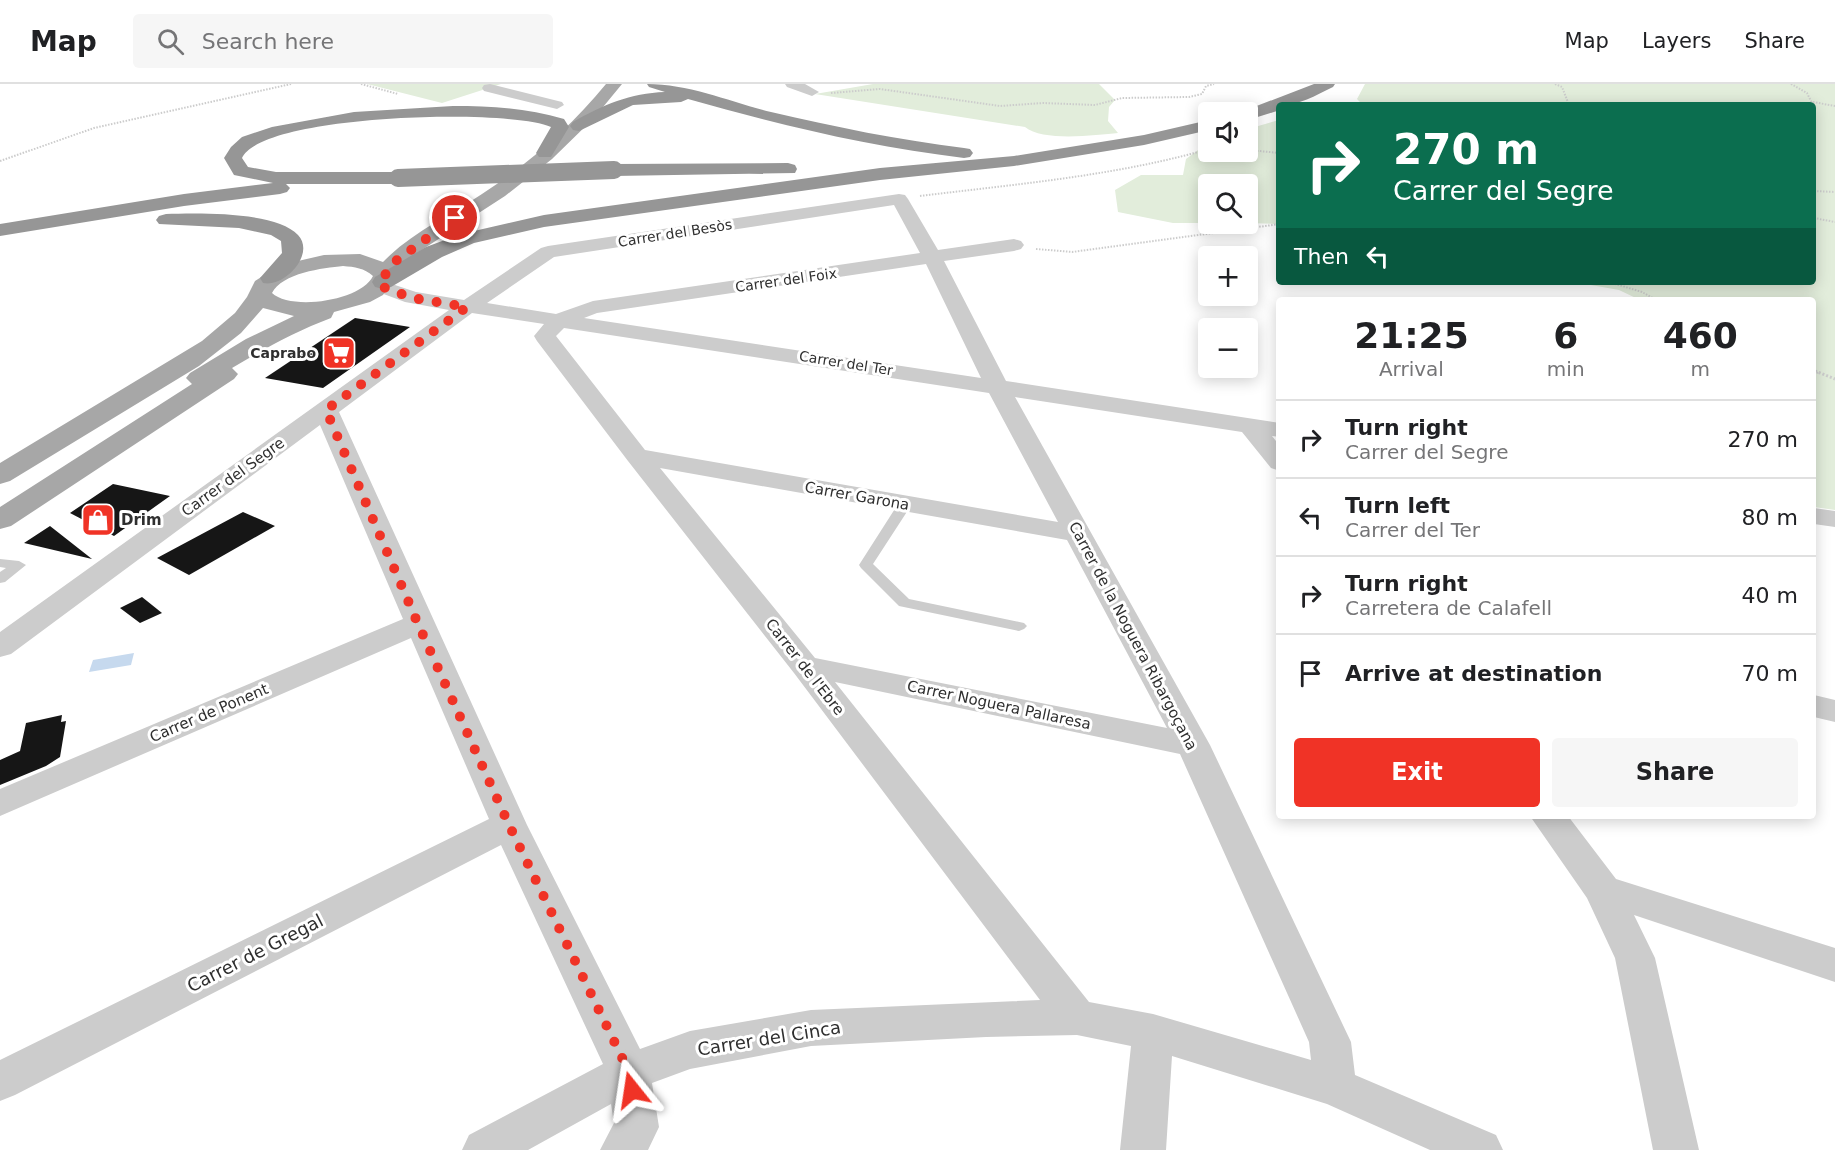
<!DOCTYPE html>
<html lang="en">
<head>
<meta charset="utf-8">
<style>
	:root { --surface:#fff; --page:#f6f6f6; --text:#202124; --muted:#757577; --line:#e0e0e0; --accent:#f03326 }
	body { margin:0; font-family:"DejaVu Sans",sans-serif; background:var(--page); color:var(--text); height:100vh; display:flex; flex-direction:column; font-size:22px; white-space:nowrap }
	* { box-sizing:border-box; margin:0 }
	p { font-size:20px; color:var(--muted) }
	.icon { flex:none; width:33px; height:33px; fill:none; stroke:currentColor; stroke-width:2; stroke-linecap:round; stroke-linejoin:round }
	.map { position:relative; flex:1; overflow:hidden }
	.panel { position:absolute; left:1276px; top:213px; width:540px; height:522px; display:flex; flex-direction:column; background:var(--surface); border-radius:6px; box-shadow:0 3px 15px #0003 }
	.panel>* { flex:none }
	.banner { position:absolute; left:1276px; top:18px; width:540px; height:183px; border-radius:6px; box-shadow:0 3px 15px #0003; background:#0b6e4f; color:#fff; overflow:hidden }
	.buttons { position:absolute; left:1198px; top:18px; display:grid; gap:12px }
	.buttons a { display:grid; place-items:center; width:60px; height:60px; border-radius:6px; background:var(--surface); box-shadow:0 3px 15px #0003; font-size:30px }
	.pin { position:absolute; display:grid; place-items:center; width:51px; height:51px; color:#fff; margin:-26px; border:3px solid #fff; border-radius:50%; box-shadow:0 2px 6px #0007 }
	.me { position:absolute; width:66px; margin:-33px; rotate:345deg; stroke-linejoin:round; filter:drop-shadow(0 0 4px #0008) }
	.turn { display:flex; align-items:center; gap:21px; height:126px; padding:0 18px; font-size:27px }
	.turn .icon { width:78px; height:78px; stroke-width:2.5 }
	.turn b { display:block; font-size:42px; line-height:51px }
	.then { display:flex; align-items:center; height:57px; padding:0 18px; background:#0003; gap:12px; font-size:22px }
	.eta { display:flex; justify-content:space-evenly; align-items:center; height:102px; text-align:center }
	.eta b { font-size:36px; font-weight:600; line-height:42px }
	.primary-button { display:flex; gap:12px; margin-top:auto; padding:12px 18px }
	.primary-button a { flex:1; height:69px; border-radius:6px; background:var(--accent); color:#fff; font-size:24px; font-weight:600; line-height:69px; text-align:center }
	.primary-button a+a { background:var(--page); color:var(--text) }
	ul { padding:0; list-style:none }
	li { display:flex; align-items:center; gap:18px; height:78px; padding:0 18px; border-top:2px solid var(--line) }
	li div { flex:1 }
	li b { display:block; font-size:22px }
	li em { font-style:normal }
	header { display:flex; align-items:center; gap:36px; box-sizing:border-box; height:84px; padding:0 30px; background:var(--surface); border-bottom:2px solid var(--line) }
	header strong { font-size:28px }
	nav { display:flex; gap:33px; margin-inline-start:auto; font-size:21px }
	.search { width:420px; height:54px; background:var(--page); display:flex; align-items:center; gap:15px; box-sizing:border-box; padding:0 21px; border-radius:6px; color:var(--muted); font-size:22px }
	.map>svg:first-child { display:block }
</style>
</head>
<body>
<header>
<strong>Map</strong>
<div class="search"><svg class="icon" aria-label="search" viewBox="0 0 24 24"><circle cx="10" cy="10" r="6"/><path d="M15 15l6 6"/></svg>Search here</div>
<nav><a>Map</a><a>Layers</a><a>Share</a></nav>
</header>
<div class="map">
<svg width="1835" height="1066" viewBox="0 0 1835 1066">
	<rect width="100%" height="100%" fill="#fff"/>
	<path fill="#e2eddb" d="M367,0H501L442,19Z
		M873,0H1099L1115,16L1109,23L1108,37L1118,49C1096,51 1043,58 1025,43L815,10Z
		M1365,0H1835V426L1814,423V216H1640L1619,206L1574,198H1814V21H1363L1357,15Z
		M1279,36V140L1248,139V100H1209V139H1173L1118,128L1115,106L1141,91H1183L1186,75L1209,58V68H1248V45Z"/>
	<path fill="#c6d9ee" d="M134,569L131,581L89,588L93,576Z"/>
	<path fill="#161616" d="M355,234L410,243L323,304L265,294Z
		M113,400L170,412L114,452L70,429Z
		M243,428L275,442L189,491L157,474Z
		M50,442L92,475L24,459Z
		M142,513L162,529L140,539L120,524Z
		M62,631L61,638L66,637L60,673L46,682L0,701V676L20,667L26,639Z"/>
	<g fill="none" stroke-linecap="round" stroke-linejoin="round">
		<path stroke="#ccc" stroke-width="2" stroke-dasharray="1.5 1.5" stroke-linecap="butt" d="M361,0L398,10
			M1555,0L1562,3L1569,21
			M1791,0L1807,9L1813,21
			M831,9L880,5L1000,22L1043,19L1095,21L1122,14L1189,13L1202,10L1206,2L1214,0
			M1813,18L1835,22
			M1248,66L1280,69
			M0,77L94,44L291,0
			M1814,107L1835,108
			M920,112C1017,100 1115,92 1209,65
			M1814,134L1835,138
			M1036,165L1072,168L1280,140
			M1609,198L1642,208L1656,216
			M1814,287L1818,289"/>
		<path stroke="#ccc" stroke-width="3" stroke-dasharray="2 2" stroke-linecap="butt" d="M1815,287L1835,295"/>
		<path fill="#ccc" fill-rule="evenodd" d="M905,416L912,420L873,480L909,515L1024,539L1027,542L1024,545L1019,547L899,522L861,484L859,481L898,420Z
			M0,475L19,477L26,481L5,498L0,499V488L6,484L0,483Z"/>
		<path fill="#ccc" fill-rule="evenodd" d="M490,0L562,18L564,21L557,25L484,7L482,4L484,1Z
			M785,0H805L819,8L812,12L787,3Z
			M899,110L905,111L908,115L938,166L1014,155L1021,157L1024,161L1021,165L1014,167L944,177L1006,297L1280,339V353L1272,352L1280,362V387L1271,384L1242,348L1015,313L1210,661L1351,958L1355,991L1496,1051L1503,1066H1430L1327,1020L1172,972L1166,1066H1120L1131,962L1077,951L986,953L811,962L690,985L652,999L659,1043L648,1066H600L614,1039L611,1020L528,1066H462L469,1051L603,980L501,761L15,1011L0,1017V976L489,735L411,554L0,732V705L403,535L320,341L11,570L0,573V548L449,226L405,218L373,206L370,202L373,198L380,196L416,208L464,216L541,164L548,162ZM894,121L920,169L593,217L556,230L487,219L554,173ZM926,180L981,294L584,234L597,229ZM472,229L544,240L534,252L537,257L628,377L794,589L1040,916L811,926L690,947L640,965L527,741L339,328ZM564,244L989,309L1058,438L645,366L556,252ZM660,384L1067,456L1167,644L815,574ZM835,598L1180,670L1309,958L1311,976L1153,930L1089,918Z
			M1814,424L1835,427V443L1814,440Z
			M1814,611L1835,616V638L1814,633Z
			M1530,732H1568L1616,795L1835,864V898L1634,831L1655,874L1699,1066H1653L1615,874L1587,814Z"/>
		<path fill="#a7a7a7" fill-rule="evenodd" d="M606,0H622L594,34L552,75L505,112L417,169L398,188L383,211L370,218L334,228L331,234C296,247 264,265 232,284L238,290L234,295L11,442L0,445V423L192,300L186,294L190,289L246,255L294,232L263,224L241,249L199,282L10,397L0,400V379L202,257L235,229L247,213L255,197L266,190L298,177L324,171L360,170L383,178C411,149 449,132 482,110C528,80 571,43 606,0ZM343,182C355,183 364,184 373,192C361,217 291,227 272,209C282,189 323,184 343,182Z"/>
		<path fill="#969696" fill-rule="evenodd" d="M647,0C690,0 730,18 771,28C835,43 899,56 964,64L970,65L973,69L970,73L964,74C870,63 779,41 688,15L681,18L633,21L579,47L573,46L570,42L573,38C603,21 630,9 665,8L649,3Z
			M1314,0H1335L1333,3C1315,12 1299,21 1280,21V26L1248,36V28H1241Z
			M453,22C491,22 527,24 564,35L569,43L551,73H539L536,69L551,43C509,24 262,30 242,74L248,83L276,88H398L405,90L407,94L405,98L398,100H286L290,104L287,108L280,110L184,122L0,152V140L184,110L273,99L234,91L224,74L231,63L242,53L272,43L354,28Z
			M1209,36V46L1144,61L1014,82L880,96L544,143L474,159L442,173L391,203L383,205L375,203L372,198L375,193L426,163L461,150L544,131L880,84L1014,72L1144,51Z
			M788,79L795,81L797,85L795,89L614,92L607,90L605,86L607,82L614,80Z
			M166,130C197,129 276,127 298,151C316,170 284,204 263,199L260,194L282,169L281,157L271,151L239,144L159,140L156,136L159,132Z"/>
		<path stroke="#969696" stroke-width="18" d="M398,94L614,86"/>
	</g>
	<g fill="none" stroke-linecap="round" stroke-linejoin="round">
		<path stroke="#f03326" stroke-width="10" stroke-dasharray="0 18" d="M455,134L397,176L385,191L380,202L412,214L467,223L326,326L418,540L509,741L629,988L632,1006"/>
	</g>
	<defs>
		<g id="supermarket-square" transform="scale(1.725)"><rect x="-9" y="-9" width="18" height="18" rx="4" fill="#f03326" stroke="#fff"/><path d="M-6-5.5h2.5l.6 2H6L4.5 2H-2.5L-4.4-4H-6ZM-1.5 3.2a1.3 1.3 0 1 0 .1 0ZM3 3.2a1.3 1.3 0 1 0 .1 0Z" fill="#fff"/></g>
		<g id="shop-square" transform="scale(1.725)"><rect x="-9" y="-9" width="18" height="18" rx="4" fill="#f03326" stroke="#fff"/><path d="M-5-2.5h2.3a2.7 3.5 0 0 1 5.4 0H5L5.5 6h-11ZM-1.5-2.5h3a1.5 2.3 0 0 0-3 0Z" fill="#fff"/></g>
	</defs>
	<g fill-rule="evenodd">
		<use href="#supermarket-square" x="339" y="269"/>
		<use href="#shop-square" x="98" y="436"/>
	</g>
	<g text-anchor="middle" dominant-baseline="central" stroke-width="6" stroke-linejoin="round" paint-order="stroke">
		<g font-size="14" fill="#2f2f2f" stroke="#fff">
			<text transform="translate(675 149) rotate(-9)">Carrer del Besòs</text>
			<text transform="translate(786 196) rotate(-8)">Carrer del Foix</text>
			<text transform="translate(846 279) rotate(9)">Carrer del Ter</text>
		</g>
		<g font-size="14" font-weight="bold" fill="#2f2f2f" stroke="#fff" text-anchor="end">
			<text x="316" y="269">Caprabo</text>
		</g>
		<g font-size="15" fill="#2f2f2f" stroke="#fff">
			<text transform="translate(233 393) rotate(-36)">Carrer del Segre</text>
			<text transform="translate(857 412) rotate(10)">Carrer Garona</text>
			<text transform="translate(1133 552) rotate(62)">Carrer de la Noguera Ribargoçana</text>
			<text transform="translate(805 583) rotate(52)">Carrer de l'Ebre</text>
			<text transform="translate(999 621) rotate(12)">Carrer Noguera Pallaresa</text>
			<text transform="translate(209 629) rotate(-23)">Carrer de Ponent</text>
		</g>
		<g font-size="15" font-weight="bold" fill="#2f2f2f" stroke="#fff" text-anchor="start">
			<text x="121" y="436">Drim</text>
		</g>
		<g font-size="18" fill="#2f2f2f" stroke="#fff">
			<text transform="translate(255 869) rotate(-27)">Carrer de Gregal</text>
			<text transform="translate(769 954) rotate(-9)">Carrer del Cinca</text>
		</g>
	</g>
</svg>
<div class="buttons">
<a><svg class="icon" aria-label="sound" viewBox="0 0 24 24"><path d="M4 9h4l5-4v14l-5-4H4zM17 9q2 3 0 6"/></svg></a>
<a><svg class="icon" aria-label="search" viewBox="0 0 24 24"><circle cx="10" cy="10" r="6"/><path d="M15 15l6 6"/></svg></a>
<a>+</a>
<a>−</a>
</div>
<div class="pin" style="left:455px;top:134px;background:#d93025"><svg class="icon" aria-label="arrive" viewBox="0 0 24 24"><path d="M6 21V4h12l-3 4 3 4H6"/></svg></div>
<svg class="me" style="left:632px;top:1006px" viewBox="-20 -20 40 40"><path d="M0-17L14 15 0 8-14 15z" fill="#f03326" stroke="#fff" stroke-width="4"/></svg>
<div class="banner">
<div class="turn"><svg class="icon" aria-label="right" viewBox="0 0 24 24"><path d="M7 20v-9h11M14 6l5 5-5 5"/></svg><div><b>270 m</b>Carrer del Segre</div></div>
<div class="then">Then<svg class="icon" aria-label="left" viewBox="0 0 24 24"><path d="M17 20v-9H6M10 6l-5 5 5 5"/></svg></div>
</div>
<section class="panel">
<div class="eta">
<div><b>21:25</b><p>Arrival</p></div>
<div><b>6</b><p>min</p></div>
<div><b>460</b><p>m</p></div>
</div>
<ul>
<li><svg class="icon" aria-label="right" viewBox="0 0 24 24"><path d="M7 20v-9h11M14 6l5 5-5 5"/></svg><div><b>Turn right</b><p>Carrer del Segre</p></div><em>270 m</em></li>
<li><svg class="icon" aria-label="left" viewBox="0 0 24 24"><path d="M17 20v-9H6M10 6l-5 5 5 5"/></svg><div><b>Turn left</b><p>Carrer del Ter</p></div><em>80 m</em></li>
<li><svg class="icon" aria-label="right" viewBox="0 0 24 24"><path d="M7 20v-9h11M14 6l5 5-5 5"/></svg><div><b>Turn right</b><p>Carretera de Calafell</p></div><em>40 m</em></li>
<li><svg class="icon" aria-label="arrive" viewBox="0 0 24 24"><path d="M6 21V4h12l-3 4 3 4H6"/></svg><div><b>Arrive at destination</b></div><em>70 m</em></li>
</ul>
<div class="primary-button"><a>Exit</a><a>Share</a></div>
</section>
</div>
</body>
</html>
